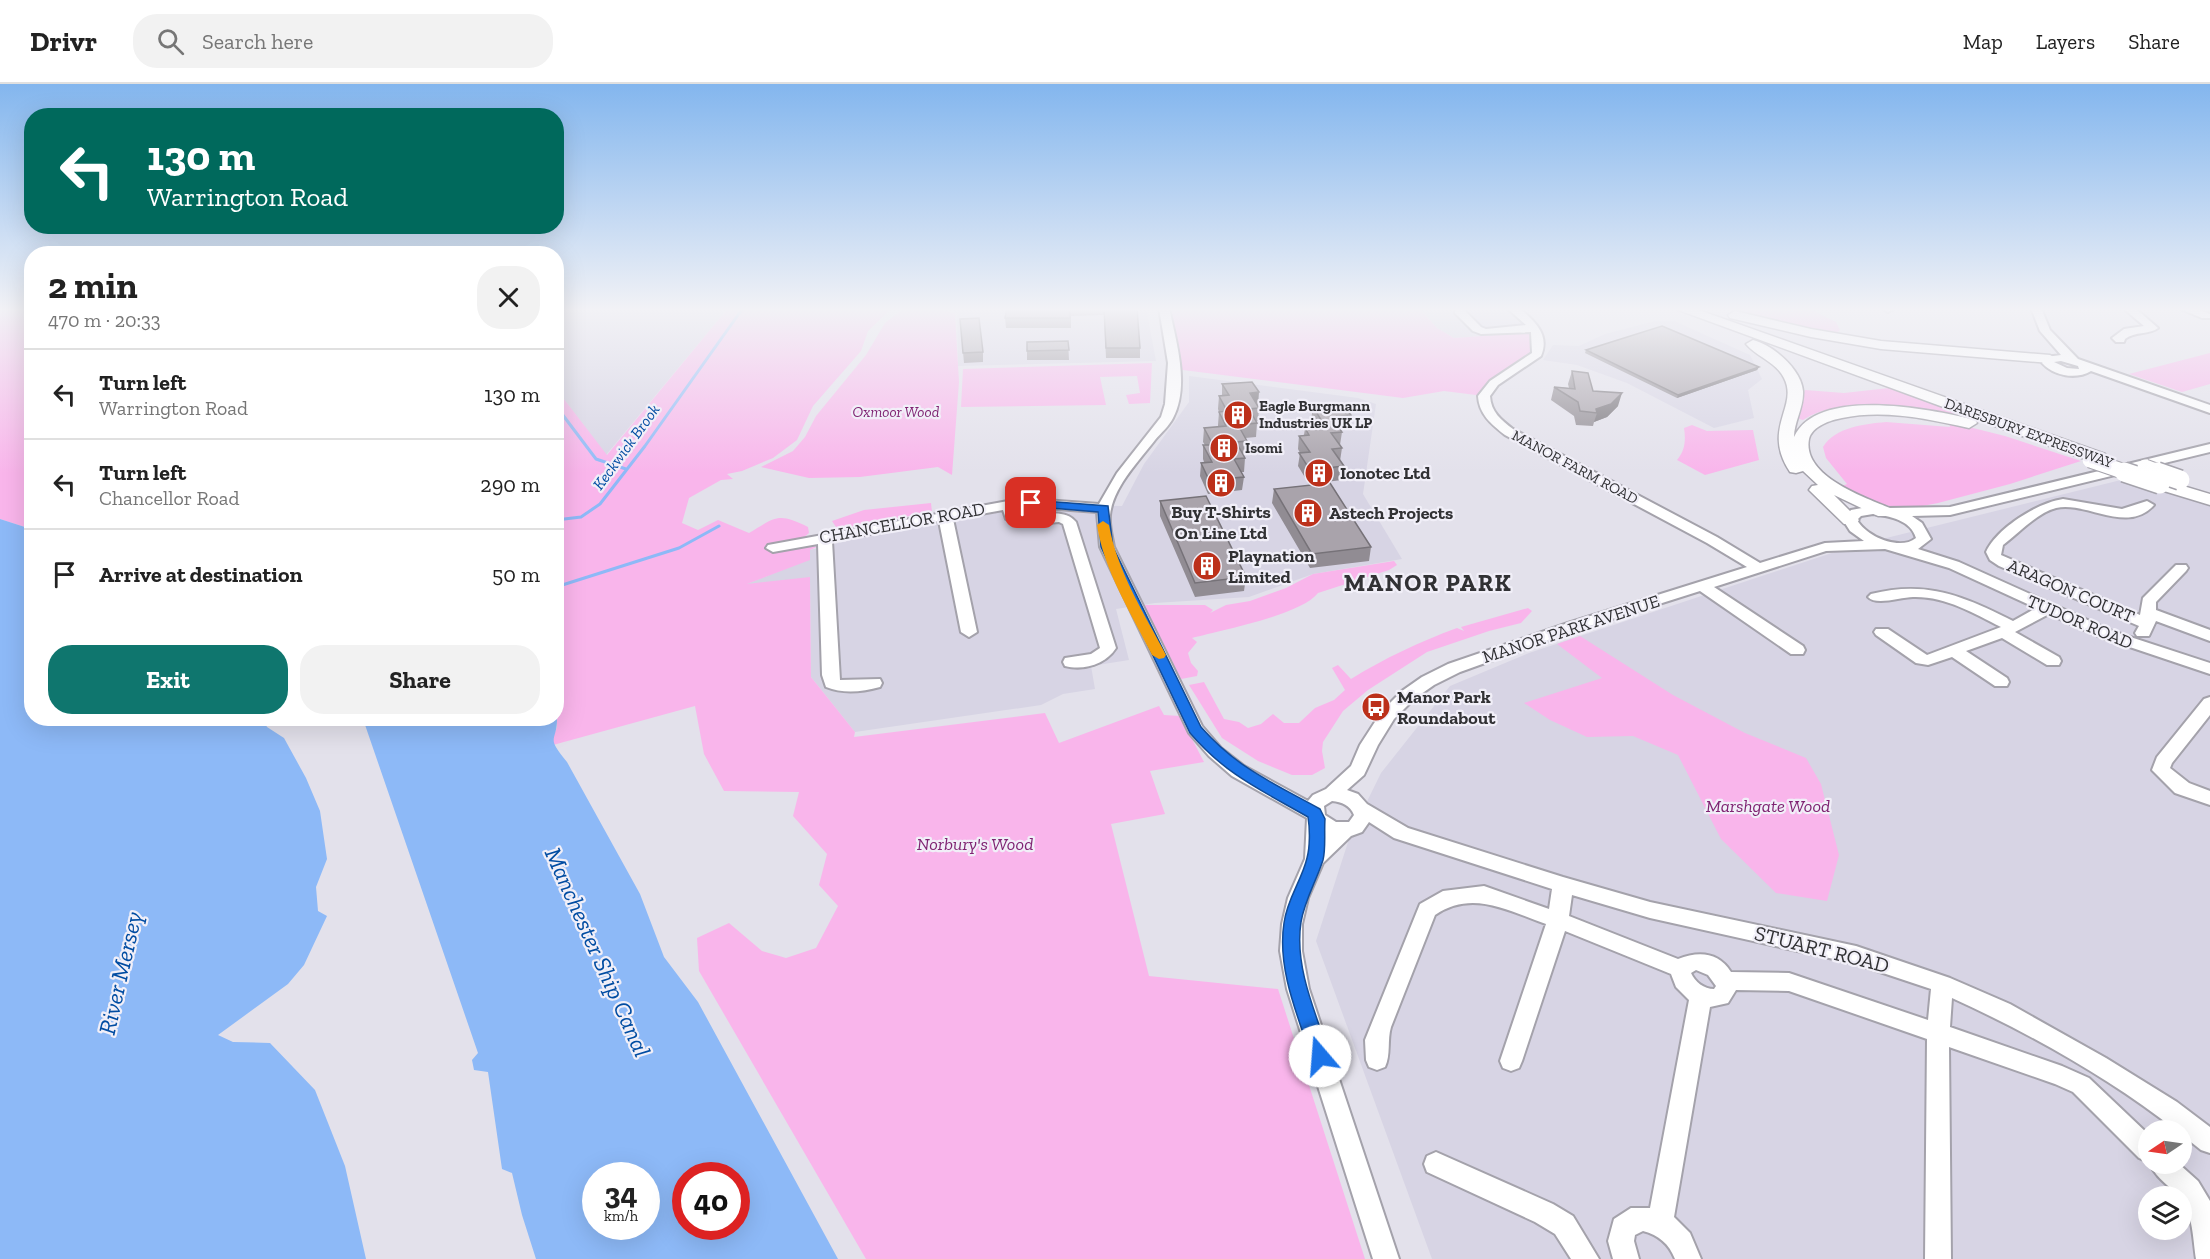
<!DOCTYPE html>
<html lang="en">
<head>
<meta charset="utf-8">
<style>
	:root { --surface:#fff; --page:#f2f2f2; --text:#222; --muted:#767676; --line:#e0e0e0; --accent:#0f766e }
	body { margin:0; font-family:"Zilla Slab",serif; background:var(--page); color:var(--text); height:100vh; display:flex; flex-direction:column; font-size:22px; white-space:nowrap }
	* { box-sizing:border-box; margin:0 }
	p { font-size:20px; color:var(--muted) }
	.icon { flex:none; width:33px; height:33px; fill:none; stroke:currentColor; stroke-width:2; stroke-linecap:round; stroke-linejoin:round }
	.map { position:relative; flex:1; overflow:hidden }
	.sheet { position:absolute; left:24px; top:162px; width:540px; height:480px; display:flex; flex-direction:column; background:var(--surface); border-radius:24px; box-shadow:0 6px 24px #0002 }
	.sheet>* { flex:none }
	.banner { position:absolute; left:24px; top:24px; width:540px; height:126px; border-radius:24px; box-shadow:0 6px 24px #0002; background:#00695c; color:#fff; overflow:hidden }
	.needle { width:39px; rotate:257deg }
	.buttons { position:absolute; left:2138px; top:1036px; display:grid; gap:12px }
	.buttons a { display:grid; place-items:center; width:54px; height:54px; border-radius:50%; background:var(--surface); box-shadow:0 6px 24px #0002; font-size:30px }
	.speed { position:absolute; left:582px; top:1078px; display:flex; gap:12px; font-size:30px; font-weight:700; text-align:center }
	.speed>* { display:grid; place-content:center; width:78px; height:78px; border-radius:50%; background:var(--surface); box-shadow:0 6px 24px #0002; line-height:1 }
	.speed small { font-size:15px; font-weight:400 }
	.speed .limit { border:9px solid #d22; background:#fff; color:#111 }
	.pin { position:absolute; display:grid; place-items:center; width:51px; height:51px; color:#fff; margin:-26px; border-radius:12px; box-shadow:0 3px 9px #0006 }
	.me { position:absolute; width:66px; margin:-33px; rotate:342deg; stroke-linejoin:round; filter:drop-shadow(0 0 4px #0008) }
	.turn { display:flex; align-items:center; gap:21px; height:126px; padding:0 24px; font-size:27px }
	.turn .icon { width:78px; height:78px; stroke-width:2.5 }
	.turn b { display:block; font-size:42px; line-height:51px }
	.round { display:grid; place-items:center; flex:none; width:63px; height:63px; border-radius:24px; background:var(--page) }
	.head { display:flex; align-items:center; justify-content:space-between; height:102px; padding:0 24px }
	h1 { font-size:36px; font-weight:800; line-height:45px }
	.button { display:flex; gap:12px; margin-top:auto; padding:12px 24px }
	.button a { flex:1; height:69px; border-radius:24px; background:var(--accent); color:#fff; font-size:24px; font-weight:800; line-height:69px; text-align:center }
	.button a+a { background:var(--page); color:var(--text) }
	ul { padding:0; list-style:none }
	li { display:flex; align-items:center; gap:18px; height:90px; padding:0 24px; border-top:2px solid var(--line) }
	li div { flex:1 }
	li b { display:block; font-size:22px }
	li em { font-style:normal }
	header { display:flex; align-items:center; gap:36px; box-sizing:border-box; height:84px; padding:0 30px; background:var(--surface); border-bottom:2px solid var(--line) }
	header strong { font-size:28px }
	nav { display:flex; gap:33px; margin-inline-start:auto; font-size:21px }
	.search { width:420px; height:54px; background:var(--page); display:flex; align-items:center; gap:15px; box-sizing:border-box; padding:0 21px; border-radius:24px; color:var(--muted); font-size:22px }
	.map>svg:first-child { display:block }
</style>
</head>
<body>
<header>
<strong>Drivr</strong>
<div class="search"><svg class="icon" aria-label="search" viewBox="0 0 24 24"><circle cx="10" cy="10" r="6"/><path d="M15 15l6 6"/></svg>Search here</div>
<nav><a>Map</a><a>Layers</a><a>Share</a></nav>
</header>
<div class="map">
<svg width="2210" height="1175" viewBox="0 0 2210 1175">
	<rect width="100%" height="100%" fill="#e3e1eb"/>
	<path fill="#d7d4e4" fill-rule="evenodd" d="M557,224H728L606,371L557,306Z
		M932,224H1146L1156,277L958,282L957,228Z
		M1419,224H1512L1537,248L1454,254L1437,244Z
		M1655,237H1674L1750,271L1762,295L1748,306L1754,334L1714,344L1627,299L1577,281L1543,276L1553,261L1579,262L1605,250Z
		M1189,292L1358,314L1376,320L1363,410L1402,475L1313,490L1249,513L1155,519L1116,525L1129,576L1091,582L1095,605L1063,610L1041,621L855,648L811,593L810,494L744,501L810,475V466L933,436L1067,421L1122,422L1144,380L1189,318Z
		M2129,394L2210,422V1175H1432L1316,857L1350,752L1381,689L1450,602L1529,569L1850,463ZM2148,1047H2181V1080H2148ZM2148,1113H2181V1146H2148Z"/>
	<path fill="#f9b5eb" d="M0,224H31V445L0,435Z
		M728,224H892L868,247L861,267L813,322L797,356L773,374L742,387L727,390L733,395L721,396L689,414L682,439L698,446L718,436L749,449C776,433 778,428 808,443L809,449L802,455L769,462L771,468L808,462L817,463L810,466V476L747,500L810,493L811,593L855,648L854,653L1045,629L1059,659L1159,622L1164,631L1180,632L1204,678L1150,687L1165,730L1111,740L1149,892L1278,905L1365,1175H866L699,887L697,854L729,839L762,867L786,874L816,864L838,822L819,801L827,770L793,732L799,708L724,707L704,670L695,622L553,661V653L557,643V306L607,371Z
		M904,224H930L955,229L959,298L952,391L938,383L860,393L809,394L761,383L793,367L805,353L816,332L866,271L885,239Z
		M1164,224H1419L1437,244L1454,254L1537,248V270L1484,312L1444,307L1403,314L1175,285Z
		M1721,224H1808L1836,238L1840,246L1835,250Z
		M2210,269V300L2182,308L2129,290Z
		M1152,279L1150,319L1129,320L1126,311L1140,309L1137,292L1100,293L1106,321L961,323L963,285Z
		M1889,304L1963,331L1959,333C1915,323 1843,310 1803,336L1796,334L1805,306L1844,309Z
		M1886,338L1950,343L1949,338L2005,352L2081,377L2010,400L1938,419L1912,424H1894L1838,404L1847,400L1826,374L1823,363C1835,343 1865,340 1886,338Z
		M1692,341L1707,347L1753,346L1759,376L1705,391L1677,376C1685,367 1686,356 1684,344Z
		M931,419L932,428L843,444L836,443L832,437L864,426Z
		M1394,477L1397,481L1389,486L1318,509C1301,531 1222,546 1192,554L1197,558L1188,569L1191,579L1198,587L1197,592L1181,595L1144,521H1205L1213,526L1210,529L1226,521L1250,517L1286,504L1313,490Z
		M1528,524L1532,527L1521,539L1489,547L1427,568L1368,606L1343,627L1323,658L1322,667L1325,684L1312,691H1292L1258,677L1222,654L1189,601L1204,598L1224,635L1239,638L1248,644L1261,640L1273,630L1284,639H1299L1315,624L1334,616L1345,606L1332,584L1338,581L1351,595C1385,574 1419,558 1457,544L1464,547L1461,543Z
		M1580,552L1673,611L1745,649L1806,674L1821,700L1839,771L1827,817L1776,809L1721,755L1678,671L1633,652L1587,653L1550,636L1524,619L1602,594L1557,560Z"/>
	<path fill="#8db9f7" fill-rule="evenodd" d="M0,435L31,445L32,634L263,635L267,643L284,654L306,694L320,727L327,775L316,803L318,827L327,832L304,881L288,900L218,951L233,958L270,959L315,1006L345,1082L366,1175H0Z
		M557,631C558,660 544,650 567,678L640,810L664,873L698,918L838,1175H536L522,1131L512,1089L502,1085L488,988L474,986L472,976L478,969L363,635L556,634ZM596,1092H646V1143H596ZM686,1092H736V1143H686Z"/>
	<g fill="none" stroke-linecap="round" stroke-linejoin="round">
		<path stroke="#8db9f7" stroke-width="3" d="M556,322L596,375L626,385
			M556,436L581,433L600,420L645,362L743,224
			M556,503L679,464L719,442"/>
		<g stroke="#a4a2ab" stroke-width="4">
			<path id="minor" d="M1159,224H1169C1176,257 1190,302 1173,334C1169,342 1161,349 1155,356C1139,377 1113,403 1110,431C1109,442 1112,452 1114,463L1202,642L1221,664L1244,682L1308,717L1313,711L1326,705L1351,682L1360,661L1382,627L1402,607L1422,593L1448,580L1568,539L1747,483L1707,459L1505,351C1491,340 1479,330 1478,312L1490,297L1532,269L1531,248L1481,250L1473,247L1455,229V225H1463L1481,243L1486,245L1526,241L1507,224H1519C1535,237 1550,251 1541,272L1498,301L1490,312C1491,328 1501,336 1513,345L1717,453L1760,479L1825,459L1864,457L1850,447L1843,436L1851,426L1873,422L1887,424L1950,423L2210,360V368L1950,431L1912,432L1922,439L1931,455L1918,465L1959,478L2112,547L2210,579V590L2100,553L2049,530L2015,548L2059,573L2061,577L2059,581H2047L2002,554L1966,567L2007,594L2009,598L2007,602H1995L1952,573L1928,581L1916,579L1876,551L1874,548L1876,545H1888L1927,571L2001,543C1973,529 1945,512 1913,513C1901,513 1876,522 1868,513L1871,510C1927,496 1963,512 2013,537L2036,524L1949,484L1885,465L1826,467L1714,503L1803,562L1805,566L1803,570H1791L1700,507L1580,545L1460,588L1434,601L1414,615L1394,635L1378,661L1364,691L1347,706L1358,710L1367,720L1408,744L1563,793L1650,818L1856,862L1950,894L2010,920L2106,974L2177,1018L2210,1043V1069L2201,1066L2181,1050V1047H2177C2111,995 2029,949 1952,914L1950,943L2062,982L2089,994L2148,1050V1078L2139,1074L2073,1008L2055,1000L1949,963L1951,1175H1925L1927,955L1789,907L1736,906L1728,919L1710,923L1674,1133L1690,1149L1701,1175H1675C1669,1160 1659,1151 1643,1147L1635,1151L1634,1157L1639,1175H1613L1608,1157L1614,1135L1631,1124H1650L1689,916L1676,903L1671,890L1565,847L1522,977L1519,984L1511,987L1503,984L1500,977L1546,840C1509,827 1472,805 1435,831L1391,943C1387,956 1391,971 1385,983L1377,986L1369,983L1366,976L1365,956L1420,820L1443,807L1484,802L1549,825L1552,805L1394,754L1369,738L1362,748L1351,752L1323,779L1308,814L1302,840V867L1309,905L1399,1175H1373L1287,905L1280,867L1282,840L1288,814L1305,775L1307,734L1232,692L1209,672L1189,649L1100,463L1097,428L1031,423L1016,425L1017,430L1022,432C1040,434 1062,422 1076,438L1116,564C1106,580 1084,587 1065,582L1063,578L1065,574L1091,570L1100,564L1063,440L1059,438L1025,441L1006,435L1003,426L953,435L977,548L969,553L961,548L939,437L832,457L840,596L880,595L882,599L880,603C862,608 843,610 826,603L822,591L818,460L773,468L766,464L768,461L1008,417L1031,415L1099,420L1117,389L1161,333L1165,320L1168,279ZM1873,430C1889,432 1911,436 1916,454C1900,467 1867,453 1857,436L1861,432ZM1332,717C1342,718 1350,721 1354,731L1349,738H1336L1325,731L1324,722ZM1572,811L1650,834L1856,880L1931,905L1928,936L1789,889L1731,888C1718,868 1699,867 1678,875L1569,832ZM1696,886L1708,891L1716,902L1714,905C1704,905 1695,898 1691,889Z
				M1896,224L1888,228L1883,225V224Z
				M2031,224H2041L2050,246L2078,275L2210,321V329L2091,287C2076,296 2054,292 2042,279L2046,273L2061,271L2040,247ZM2061,277L2078,282L2079,285L2067,284L2054,278Z
				M2123,224H2135L2158,244C2149,251 2135,247 2125,255L2124,258H2116L2112,254L2124,245L2144,242Z
				M2178,224H2194L2210,230V234H2202Z
				M2063,415L2122,425L2147,417L2154,421C2127,451 2087,417 2056,424C2037,429 2019,449 2003,461L2001,471L2140,531L2143,514L2176,481H2186L2188,484L2186,487L2156,518V526L2210,546V557L2156,537L2149,552H2137L2135,549L2139,542L1999,482L1990,476L1986,468C1997,444 2037,419 2063,415Z
				M2210,613V631L2172,679L2170,684L2189,699L2210,707V721L2175,709L2152,686L2157,673L2204,615Z
				M1436,1068L1553,1120L1573,1132L1599,1175H1571L1555,1150L1535,1138L1427,1088L1424,1080L1427,1072Z
				M2150,1080H2179L2198,1097L2210,1117V1175H2196C2193,1156 2193,1130 2181,1115C2173,1104 2156,1095 2150,1080Z"/>
		</g>
		<g stroke="#a4a2ab" stroke-width="3">
			<path id="major" d="M1673,224H1693L2105,370L2107,374L2099,379L2093,378Z
				M1735,227L1811,245L1881,257L2050,271L2057,275L2050,279L1881,265L1811,253L1730,234L1728,231Z
				M1753,256C1773,261 1801,285 1803,307C1804,323 1794,338 1794,353C1817,302 1932,325 1975,336L1977,339L1969,344C1928,335 1884,325 1842,334C1831,336 1812,342 1809,355C1802,392 1864,413 1890,424L1893,428L1890,432H1878L1834,411L1859,436L1856,440H1844L1809,406L1812,402L1818,401L1803,387L1796,389L1790,388C1761,344 1799,323 1784,294C1776,278 1757,273 1746,260Z
				M2160,395L2210,410V421L2154,404L2151,400L2154,396Z"/>
		</g>
		<use href="#minor" fill="#fff" fill-rule="evenodd"/>
		<use href="#major" fill="#fff" fill-rule="evenodd"/>
		<g stroke="#a4a2ab" stroke-width="17" stroke-linecap="butt">
			<path id="major-bridge-far1" d="M2090,376L2128,389
				M2145,383L2161,389"/>
		</g>
		<g stroke="#a4a2ab" stroke-width="22" stroke-linecap="butt">
			<path id="major-bridge" d="M2124,388L2160,400
				M2157,388L2180,396"/>
		</g>
		<use href="#major-bridge-far1" stroke="#fff" stroke-width="15"/>
		<use href="#major-bridge" stroke="#fff" stroke-width="19"/>
	</g>
	<path fill="#918c93" d="M1007,224H1137L1140,264V274H1106L1104,231L1071,232V244H1006L1005,234Z
		M960,235L983,268V278L964,279Z
		M1068,257L1069,276H1027V258Z
		M1586,266L1759,283L1757,286L1677,314L1585,269Z
		M1572,287L1593,307L1618,322L1607,333L1594,338L1593,342L1576,341L1574,332L1551,316L1554,303L1569,304L1568,300Z
		M1222,300L1258,322L1259,324L1258,337H1256L1257,339L1256,353L1245,354L1247,357L1246,371H1243L1245,374L1244,388H1241L1244,393L1242,406L1208,410L1200,392L1201,379L1204,378L1203,375V361H1205L1203,358L1204,344L1218,343V341L1219,328L1218,325L1219,312H1222Z
		M1313,323L1351,331L1349,344L1340,345L1342,348L1340,361L1342,364L1340,377L1344,382L1342,396L1309,400L1298,382L1300,369L1298,365L1299,352L1304,351L1305,344L1315,343L1311,336Z
		M1274,405L1371,463L1369,477L1310,484L1272,419Z
		M1160,417L1246,493L1244,507L1195,513L1160,432Z"/>
	<path fill="#767278" d="M1759,283L1757,286L1677,314L1678,311Z
		M1259,308L1258,322L1250,309Z
		M1622,309L1618,322L1607,333L1594,338L1597,329L1596,325Z"/>
	<path fill="#a9a3ab" stroke="#767278" stroke-width="1.5" d="M1007,224H1070V234H1005Z
		M1104,224H1137L1140,264H1106Z
		M979,234L983,268L963,269L960,235Z
		M1662,242L1759,283L1678,311L1586,266Z
		M1068,257L1069,266L1027,267V258Z
		M1572,287L1588,289L1593,307L1622,309L1611,320L1596,325L1597,329L1580,327L1578,318L1554,303L1575,305Z
		M1252,298L1259,308L1250,309L1259,324L1249,325L1257,339L1238,341L1247,357L1236,358L1245,374L1234,375L1244,393L1209,396L1201,379L1212,378L1203,361H1213L1204,344L1226,342L1219,328L1227,327L1219,312L1229,311L1222,300Z
		M1344,320L1351,331L1331,333L1342,348L1331,349L1342,364L1332,365L1344,382L1310,386L1299,369L1310,368L1299,352L1309,351L1305,344L1325,342L1313,323Z
		M1330,399L1371,463L1312,470L1274,405Z
		M1206,412L1246,493L1195,499L1160,417Z"/>
	<linearGradient id="sky" x2="0" y2="1"><stop stop-color="#83b6ee"/><stop offset="0.58" stop-color="#f2f2f6"/><stop offset="1" stop-color="#f2f2f6" stop-opacity="0"/></linearGradient>
	<rect width="2210" height="389" fill="url(#sky)"/>
	<path fill="#1a73e8" stroke="#114b97" stroke-width="1.5" d="M1031,416L1108,422L1113,463L1201,643C1237,684 1273,699 1320,725L1325,735C1324,748 1326,764 1323,776C1316,798 1305,815 1301,838C1294,883 1316,930 1330,972L1327,978L1320,981L1313,978L1311,972C1297,930 1277,884 1284,839C1287,815 1302,796 1307,774C1310,763 1310,745 1308,733C1261,706 1226,691 1190,649L1101,463L1098,428L1027,422V417Z"/>
	<path fill="#f59e0b" d="M1103,437L1109,441C1117,487 1144,529 1166,571L1164,574L1159,575L1152,571C1131,529 1104,487 1097,441Z"/>
	<defs>
		<g id="building-disc" transform="scale(1.5)"><circle r="9.5" fill="#bc301a" stroke="#f1eff8"/><path d="M-4-6H4V6H1V3H-1V6H-4ZM-2.5-4.3h1.7v1.8h-1.7ZM.8-4.3h1.7v1.8H.8ZM-2.5-1h1.7V.8h-1.7ZM.8-1h1.7V.8H.8Z" fill="#fff"/></g>
		<g id="bus-disc" transform="scale(1.5)"><circle r="9.5" fill="#bc301a" stroke="#f1eff8"/><path d="M-5-6H5V4H4V6H2V4H-2V6H-4V4H-5ZM-3.5-4V0h7V-4ZM-3.5 1.2v1.5H-2V1.2ZM2 1.2v1.5H3.5V1.2Z" fill="#fff"/></g>
	</defs>
	<g fill-rule="evenodd">
		<use href="#building-disc" x="1238" y="331"/>
		<use href="#building-disc" x="1224" y="364"/>
		<use href="#building-disc" x="1319" y="389"/>
		<use href="#building-disc" x="1221" y="399"/>
		<use href="#building-disc" x="1308" y="429"/>
		<use href="#building-disc" x="1207" y="482"/>
		<use href="#bus-disc" x="1376" y="623"/>
	</g>
	<g text-anchor="middle" dominant-baseline="central" stroke-width="4.5" stroke-linejoin="round" paint-order="stroke">
		<g font-size="15" font-weight="bold" fill="#313134" stroke="#f1eff8" text-anchor="start">
			<text x="1259" y="322">Eagle Burgmann<tspan x="1259" dy="17">Industries UK LP</tspan></text>
			<text x="1245" y="364">Isomi</text>
		</g>
		<g font-size="15" font-style="italic" fill="#7f2372" stroke="#f1eff8">
			<text x="896" y="328">Oxmoor Wood</text>
		</g>
		<g font-size="15" fill="#313134" stroke="#f1eff8">
			<text transform="translate(2029 349) rotate(20)">DARESBURY EXPRESSWAY</text>
			<text transform="translate(1575 383) rotate(28)">MANOR FARM ROAD</text>
		</g>
		<g font-size="16" font-style="italic" fill="#004ca2" stroke="#f1eff8">
			<text transform="translate(626 363) rotate(-54)">Keckwick Brook</text>
		</g>
		<g font-size="18" font-weight="bold" fill="#313134" stroke="#f1eff8" text-anchor="start">
			<text x="1340" y="389">Ionotec Ltd</text>
			<text x="1221" y="428" text-anchor="middle">Buy T-Shirts<tspan x="1221" dy="21">On Line Ltd</tspan></text>
			<text x="1329" y="429">Astech Projects</text>
			<text x="1228" y="472">Playnation<tspan x="1228" dy="21">Limited</tspan></text>
			<text x="1397" y="613">Manor Park<tspan x="1397" dy="21">Roundabout</tspan></text>
		</g>
		<g font-size="18" fill="#313134" stroke="#f1eff8">
			<text transform="translate(902 439) rotate(-10)">CHANCELLOR ROAD</text>
			<text transform="translate(2071 507) rotate(23)">ARAGON COURT</text>
			<text transform="translate(2080 538) rotate(23)">TUDOR ROAD</text>
			<text transform="translate(1571 545) rotate(-18)">MANOR PARK AVENUE</text>
		</g>
		<g font-size="18" font-style="italic" fill="#7f2372" stroke="#f1eff8">
			<text x="1768" y="722">Marshgate Wood</text>
			<text x="975" y="760">Norbury's Wood</text>
		</g>
		<g font-size="21" fill="#313134" stroke="#f1eff8">
			<text transform="translate(1822 865) rotate(14)">STUART ROAD</text>
		</g>
		<g font-size="24" font-weight="bold" letter-spacing="1.5" fill="#313134" stroke="#f1eff8">
			<text x="1428" y="498">MANOR PARK</text>
		</g>
		<g font-size="24" font-style="italic" fill="#004ca2" stroke="#f1eff8">
			<text transform="translate(598 868) rotate(66)">Manchester Ship Canal</text>
			<text transform="translate(120 889) rotate(-77)">River Mersey</text>
		</g>
	</g>
</svg>
<div class="buttons">
<a><svg class="needle" viewBox="-14 -14 28 28"><path d="M0-13l5 13h-10z" fill="#e53935"/><path d="M0 13l5-13h-10z" fill="#767676"/></svg></a>
<a><svg class="icon" aria-label="layers" viewBox="0 0 24 24"><path d="M12 4l9 5-9 5-9-5zM3 14l9 5 9-5"/></svg></a>
</div>
<div class="speed"><div>34<small>km/h</small></div><div class="limit">40</div></div>
<div class="pin" style="left:1031px;top:419px;background:#d93025"><svg class="icon" aria-label="arrive" viewBox="0 0 24 24"><path d="M6 21V4h12l-3 4 3 4H6"/></svg></div>
<svg class="me" style="left:1320px;top:972px" viewBox="-20 -20 40 40"><circle r="19" fill="#fff"/><path d="M0-13L10 11 0 6-10 11z" fill="#1a73e8"/></svg>
<div class="banner">
<div class="turn"><svg class="icon" aria-label="left" viewBox="0 0 24 24"><path d="M17 20v-9H6M10 6l-5 5 5 5"/></svg><div><b>130 m</b>Warrington Road</div></div>
</div>
<section class="sheet">
<div class="head"><div><h1>2 min</h1><p>470 m · 20:33</p></div><a class="round"><svg class="icon" aria-label="close" viewBox="0 0 24 24"><path d="M6 6l12 12M18 6L6 18"/></svg></a></div>
<ul>
<li><svg class="icon" aria-label="left" viewBox="0 0 24 24"><path d="M17 20v-9H6M10 6l-5 5 5 5"/></svg><div><b>Turn left</b><p>Warrington Road</p></div><em>130 m</em></li>
<li><svg class="icon" aria-label="left" viewBox="0 0 24 24"><path d="M17 20v-9H6M10 6l-5 5 5 5"/></svg><div><b>Turn left</b><p>Chancellor Road</p></div><em>290 m</em></li>
<li><svg class="icon" aria-label="arrive" viewBox="0 0 24 24"><path d="M6 21V4h12l-3 4 3 4H6"/></svg><div><b>Arrive at destination</b></div><em>50 m</em></li>
</ul>
<div class="button"><a>Exit</a><a>Share</a></div>
</section>
</div>
</body>
</html>
